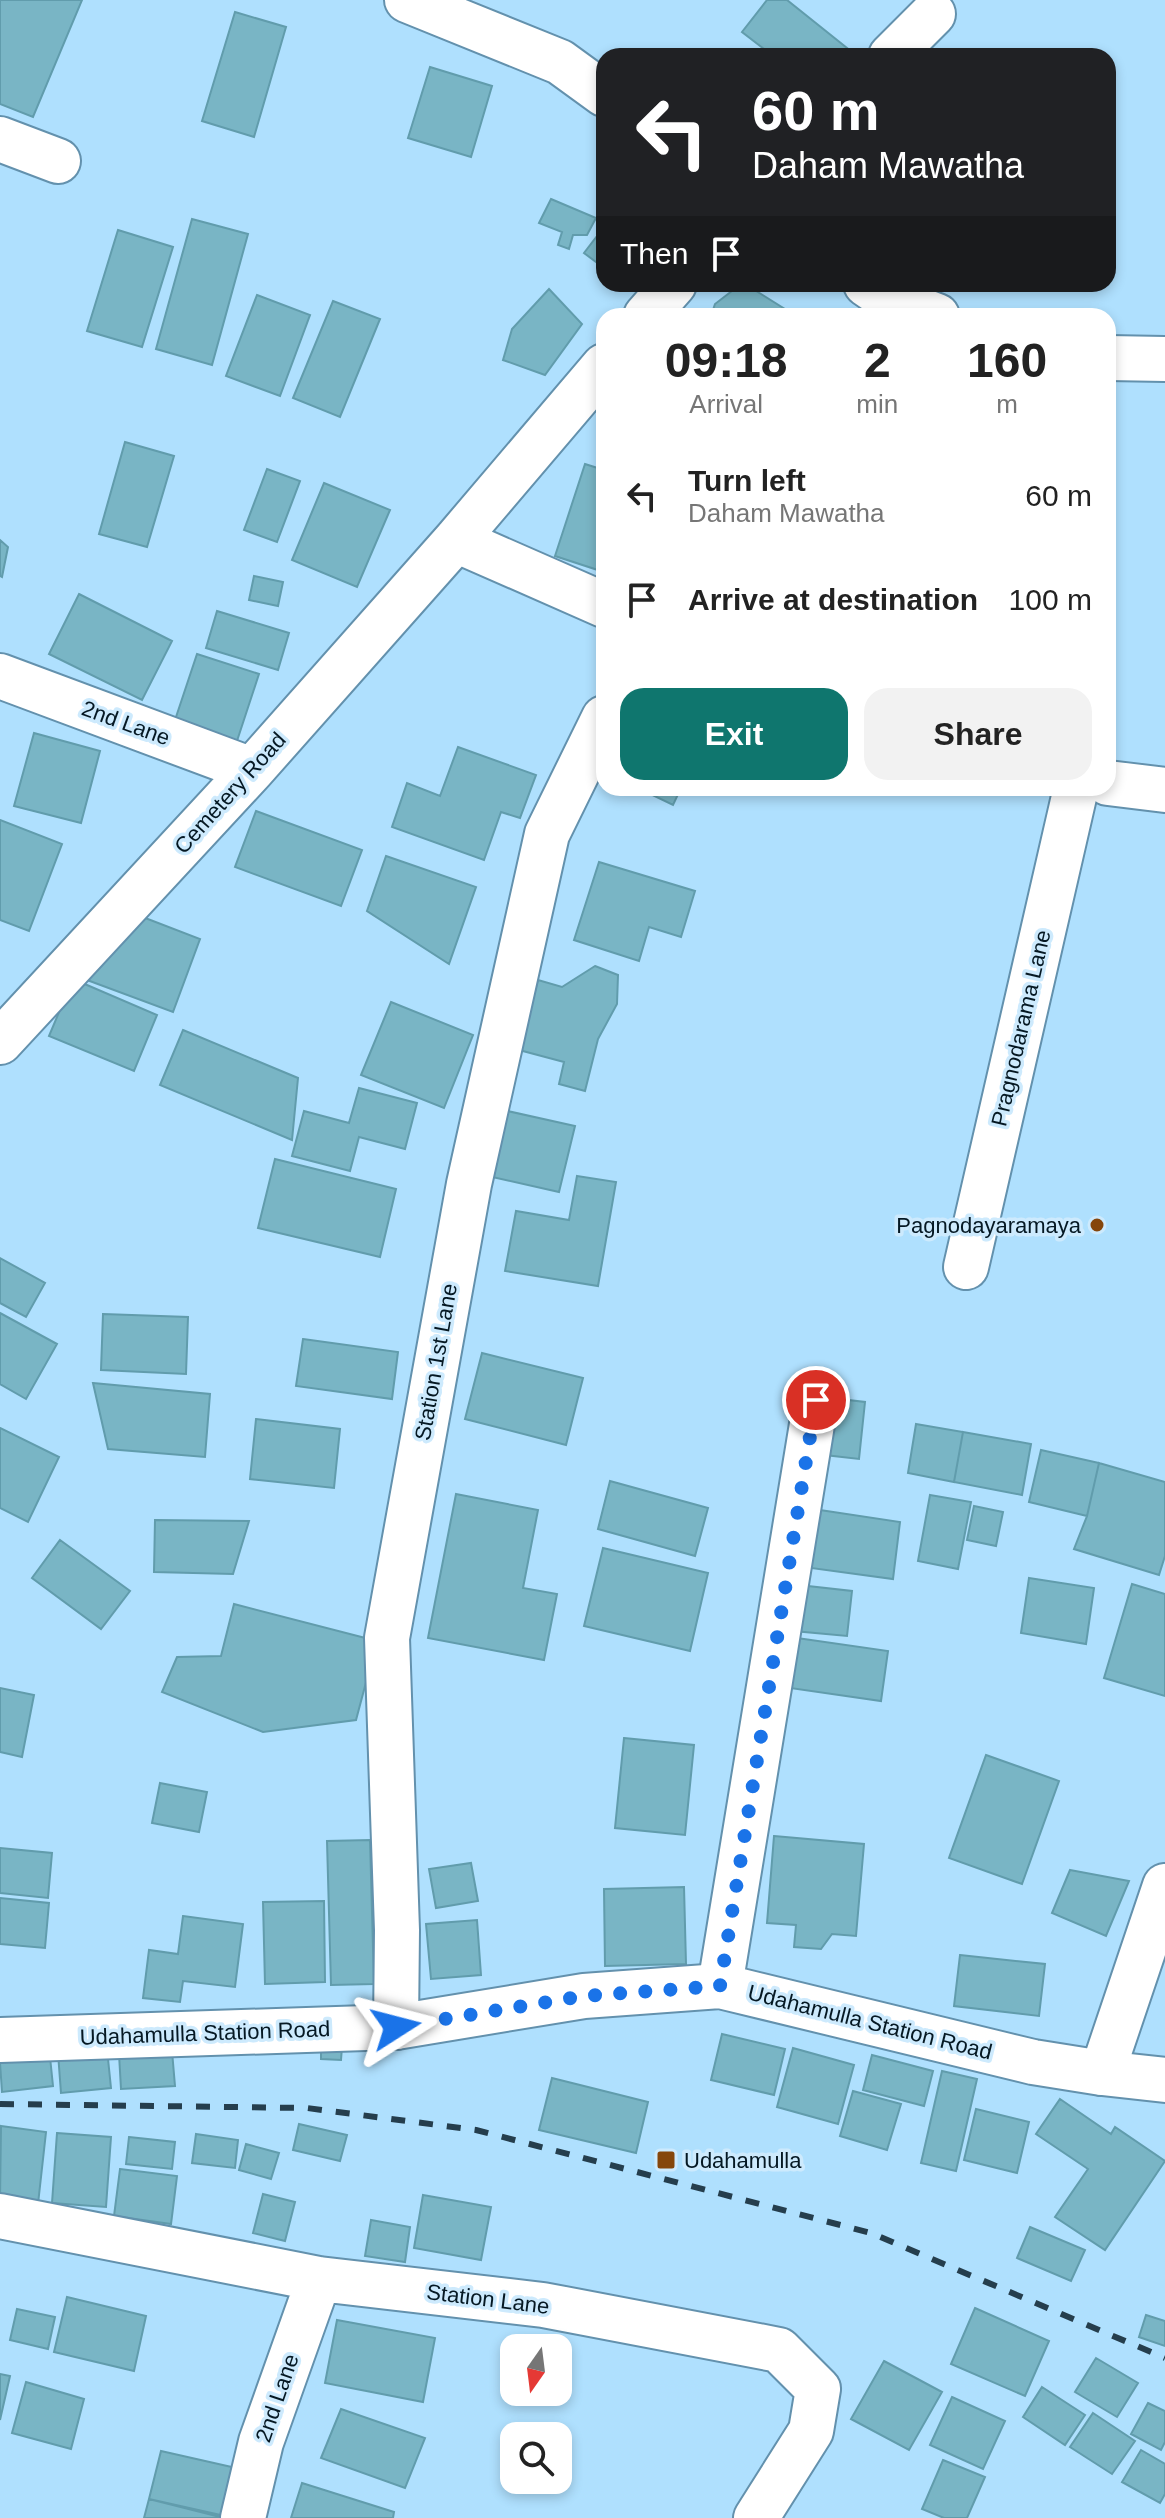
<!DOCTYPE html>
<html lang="en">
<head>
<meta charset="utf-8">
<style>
	:root { --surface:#fff; --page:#f2f2f2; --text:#222; --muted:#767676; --accent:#0f766e }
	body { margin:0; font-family:Arial,sans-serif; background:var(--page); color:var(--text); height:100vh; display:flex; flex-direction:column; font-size:30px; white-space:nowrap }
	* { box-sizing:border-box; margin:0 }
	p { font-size:26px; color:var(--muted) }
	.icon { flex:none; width:44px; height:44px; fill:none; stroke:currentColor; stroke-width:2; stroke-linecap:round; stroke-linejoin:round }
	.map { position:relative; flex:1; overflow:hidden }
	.drawer { position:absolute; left:596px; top:308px; width:520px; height:488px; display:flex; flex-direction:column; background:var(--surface); border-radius:24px; box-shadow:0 4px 12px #0003 }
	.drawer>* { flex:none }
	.guide { position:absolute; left:596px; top:48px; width:520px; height:244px; border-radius:24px; box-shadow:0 4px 12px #0003; background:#202124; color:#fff; overflow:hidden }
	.needle { width:52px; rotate:194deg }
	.buttons { position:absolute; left:500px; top:2334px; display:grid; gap:16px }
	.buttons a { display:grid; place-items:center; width:72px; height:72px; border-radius:16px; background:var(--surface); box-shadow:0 4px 12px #0003; font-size:40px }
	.pin { position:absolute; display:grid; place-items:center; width:68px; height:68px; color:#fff; margin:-34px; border:4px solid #fff; border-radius:50%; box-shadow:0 2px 8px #0007 }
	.me { position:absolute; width:88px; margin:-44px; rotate:81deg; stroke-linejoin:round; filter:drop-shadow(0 0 6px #0008) }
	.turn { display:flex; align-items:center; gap:28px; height:168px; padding:0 24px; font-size:36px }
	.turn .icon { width:104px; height:104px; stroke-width:2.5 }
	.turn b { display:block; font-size:56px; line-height:68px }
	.then { display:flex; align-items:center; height:76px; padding:0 24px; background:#0003; gap:16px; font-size:30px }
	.eta { display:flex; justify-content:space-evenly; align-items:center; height:136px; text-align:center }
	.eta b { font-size:48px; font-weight:600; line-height:56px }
	.cta { display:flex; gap:16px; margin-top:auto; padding:16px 24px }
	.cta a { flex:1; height:92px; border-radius:24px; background:var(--accent); color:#fff; font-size:32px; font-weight:600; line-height:92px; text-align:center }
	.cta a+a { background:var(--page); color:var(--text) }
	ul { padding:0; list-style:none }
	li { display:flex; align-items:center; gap:24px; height:104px; padding:0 24px }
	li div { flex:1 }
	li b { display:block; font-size:30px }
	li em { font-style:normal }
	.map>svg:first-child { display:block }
</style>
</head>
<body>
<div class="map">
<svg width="1165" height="2518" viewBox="0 0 1165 2518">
	<rect width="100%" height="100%" fill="#afe0fe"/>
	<path fill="#79b5c5" stroke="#619cac" stroke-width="2" d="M0,0H82L33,117L0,104Z
		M767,0H787L857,56H758L764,49L742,32Z
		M235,12L286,27L254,137L202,121Z
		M430,67L492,86L471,157L408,138Z
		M551,199L596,218L587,235H573L569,249L558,245L562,232L539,223Z
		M192,219L248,234L212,365L156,349Z
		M604,227V268L584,253Z
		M118,230L173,247L142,347L87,331Z
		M741,284H745L796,316H711L715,304Z
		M549,289L582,324L545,375L503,360L512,329Z
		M257,295L310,315L280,396L226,376Z
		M333,301L380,319L340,417L293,398Z
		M125,442L174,456L147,547L99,534Z
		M585,464L604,470V572L555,556Z
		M267,469L300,481L277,542L244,530Z
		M324,483L390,510L357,587L292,560Z
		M0,540L8,547L2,577L0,576Z
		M254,576L283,582L278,606L249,600Z
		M79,594L172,641L142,700L49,654Z
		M217,611L289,633L278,670L206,648Z
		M197,654L259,674L235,747L173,726Z
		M34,733L100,751L81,823L14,806Z
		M458,747L536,775L520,818L501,812L484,860L392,827L407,783L440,796Z
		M638,788H681L673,805Z
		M256,811L362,850L341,906L235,867Z
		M0,820L62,844L29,931L0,920Z
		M386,856L476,887L449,964L367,911Z
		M599,862L695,891L681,937L649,927L639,961L574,940Z
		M140,916L200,939L173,1012L87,980Z
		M595,966L618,975L617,1004L598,1039L585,1091L559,1084L564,1062L519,1050L538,980L562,987Z
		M73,979L157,1015L134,1071L49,1036Z
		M391,1002L473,1035L444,1108L361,1075Z
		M183,1030L298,1078L292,1140L160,1085Z
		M359,1088L417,1103L405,1149L359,1137L350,1171L292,1156L304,1111L349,1123Z
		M494,1108L575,1126L559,1192L479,1174Z
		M275,1159L396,1189L380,1257L258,1228Z
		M577,1176L616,1182L598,1286L505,1271L516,1211L569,1220Z
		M0,1258L45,1283L26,1317L0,1303Z
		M0,1313L57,1344L26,1399L0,1384Z
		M103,1314L188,1317L186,1374L101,1370Z
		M303,1339L398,1352L392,1399L296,1386Z
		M482,1353L583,1378L566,1445L465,1419Z
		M93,1383L210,1394L205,1457L108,1449Z
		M831,1398L865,1402L859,1459L825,1455Z
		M256,1419L340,1429L334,1488L250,1479Z
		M916,1424L963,1432L954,1482L908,1473Z
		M0,1428L59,1457L28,1522L0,1508Z
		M963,1432L1031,1444L1022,1495L954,1482Z
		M1041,1450L1099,1463L1087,1516L1029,1502Z
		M1099,1463L1165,1482V1556L1159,1575L1074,1549L1087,1516Z
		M610,1481L708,1508L695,1556L598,1529Z
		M456,1494L538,1510L523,1588L557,1594L544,1660L428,1638Z
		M930,1495L971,1502L958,1569L918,1561Z
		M974,1506L1003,1512L996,1546L967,1540Z
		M820,1510L900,1522L893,1579L811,1568Z
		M155,1520L249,1521L233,1574L154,1572Z
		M60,1540L130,1591L101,1629L32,1578Z
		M603,1548L708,1573L690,1651L584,1626Z
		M1029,1578L1094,1588L1086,1644L1021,1633Z
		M1132,1584L1165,1594V1696L1104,1678Z
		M799,1585L852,1591L847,1636L794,1631Z
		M234,1604L377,1641L356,1720L263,1732L162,1692L177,1657L221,1656Z
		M797,1638L888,1651L881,1701L790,1688Z
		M0,1688L34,1695L22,1757L0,1752Z
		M624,1738L694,1745L685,1835L615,1828Z
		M986,1755L1059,1781L1022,1884L949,1858Z
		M160,1783L207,1792L199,1832L152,1823Z
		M774,1836L864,1844L856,1936L832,1934L821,1949L794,1947L796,1925L767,1923Z
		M370,1840L374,1984L331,1985L327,1841Z
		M0,1848L52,1853L48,1898L0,1893Z
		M471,1863L478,1901L436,1908L429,1869Z
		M1070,1870L1129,1881L1106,1936L1052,1913Z
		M684,1887L686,1964L605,1966L604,1889Z
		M0,1898L49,1903L45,1948L0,1944Z
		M324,1901L325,1982L265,1984L263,1902Z
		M183,1916L243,1924L235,1987L183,1981L180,2002L143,1998L149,1950L178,1954Z
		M477,1920L481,1975L431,1979L426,1924Z
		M960,1955L1045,1964L1039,2016L954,2006Z
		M722,2034L785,2049L774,2095L711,2080Z
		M321,2045L342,2047L341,2060L321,2059Z
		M793,2048L854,2065L838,2124L777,2107Z
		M107,2049L111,2088L61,2093L58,2053Z
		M172,2051L175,2086L121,2089L119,2054Z
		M872,2055L933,2071L924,2106L863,2090Z
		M50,2057L53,2086L2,2092L0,2063Z
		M942,2071L977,2079L956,2171L921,2163Z
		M552,2078L648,2102L636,2153L539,2130Z
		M853,2091L901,2104L887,2150L840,2136Z
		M1060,2099L1111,2134L1115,2127L1165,2161L1105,2250L1055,2217L1088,2169L1036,2134Z
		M976,2109L1029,2122L1017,2173L964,2160Z
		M299,2124L347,2135L340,2161L293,2150Z
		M1,2126L46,2132L38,2204L0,2200Z
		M57,2133L111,2137L106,2207L52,2203Z
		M196,2134L238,2140L235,2168L192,2163Z
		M129,2137L175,2142L172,2169L126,2164Z
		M246,2144L279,2153L271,2179L239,2170Z
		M120,2169L177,2176L171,2224L114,2216Z
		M263,2194L295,2202L285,2241L253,2233Z
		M423,2195L491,2207L481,2260L414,2248Z
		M371,2220L410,2227L405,2262L365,2256Z
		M1030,2227L1085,2250L1071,2281L1017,2258Z
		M67,2297L146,2316L134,2371L54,2352Z
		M975,2308L1049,2341L1025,2396L951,2364Z
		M17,2309L55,2317L48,2349L10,2340Z
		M1146,2315L1165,2321V2346L1139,2337Z
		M337,2320L435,2338L423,2402L325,2383Z
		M1096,2358L1138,2383L1117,2417L1075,2392Z
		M884,2361L942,2392L909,2450L851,2419Z
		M0,2374L10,2376L0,2420Z
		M26,2382L84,2399L71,2449L12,2433Z
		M1042,2387L1085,2415L1065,2445L1023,2417Z
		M952,2397L1005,2421L983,2469L930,2445Z
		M1148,2403L1165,2411V2442L1161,2450L1131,2434Z
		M341,2409L425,2438L405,2488L321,2458Z
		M1093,2413L1135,2441L1112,2474L1070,2447Z
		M1141,2450L1165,2464V2494L1160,2503L1122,2482Z
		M161,2451L245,2470L234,2518L149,2499Z
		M943,2460L985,2477L967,2518H944L922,2509Z
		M302,2483L394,2512L393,2518H291Z
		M149,2499L224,2518H144Z"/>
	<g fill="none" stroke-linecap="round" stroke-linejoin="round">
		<g stroke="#6391ad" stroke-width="48">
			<path id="street" d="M407,0L560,62L604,94
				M891,56L933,14
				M0,139L58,161
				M866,284L882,295L937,316
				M646,316L674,284
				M1108,358L1165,359
				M456,540L604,605
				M0,676L252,770
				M1108,783L1165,790
				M0,1042L252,770L456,540L604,366
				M966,1267L1076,788
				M720,1986L816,1400
				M396,2027L397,1930L387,1638L469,1184L547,834L604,718
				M1102,2073L1165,1886
				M0,2216L319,2279L543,2305L779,2350L818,2389L811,2431L756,2518
				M243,2518L261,2442L319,2279"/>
		</g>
		<g stroke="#6391ad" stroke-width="48">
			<path id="secondary" d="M0,2040L396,2027L584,1996L720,1986L1033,2062L1102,2073L1165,2080"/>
		</g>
		<use href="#street" stroke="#fff" stroke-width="44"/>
		<use href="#secondary" stroke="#fff" stroke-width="44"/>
		<path stroke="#253e4d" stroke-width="6" stroke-dasharray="14 14" stroke-linecap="butt" d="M0,2104L307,2108L476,2130L871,2233L1165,2358"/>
	</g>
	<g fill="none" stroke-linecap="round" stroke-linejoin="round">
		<path stroke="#1a73e8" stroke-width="14" stroke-dasharray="0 25.2" d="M396,2027L584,1996L720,1986L816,1400"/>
	</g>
	<g fill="#85460b" stroke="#cdeafd" stroke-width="3">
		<circle cx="1097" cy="1225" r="8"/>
		<rect x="656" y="2150" width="20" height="20" rx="4"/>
	</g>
	<g text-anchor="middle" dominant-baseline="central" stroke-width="7" stroke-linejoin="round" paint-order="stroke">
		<g font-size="22" fill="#051823" stroke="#cdeafd">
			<text transform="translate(126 723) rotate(20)">2nd Lane</text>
			<text transform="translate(230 793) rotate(-48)">Cemetery Road</text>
			<text transform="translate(1021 1028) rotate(-77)">Pragnodarama Lane</text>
			<text transform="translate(436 1362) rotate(-80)">Station 1st Lane</text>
			<text transform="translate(870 2022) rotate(14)">Udahamulla Station Road</text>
			<text transform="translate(205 2033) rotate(-2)">Udahamulla Station Road</text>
			<text transform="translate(488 2299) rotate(7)">Station Lane</text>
			<text transform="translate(277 2398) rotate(-71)">2nd Lane</text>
		</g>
		<g font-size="22" fill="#051823" stroke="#cdeafd" text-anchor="end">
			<text x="1081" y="1225">Pagnodayaramaya</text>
			<text x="684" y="2160" text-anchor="start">Udahamulla</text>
		</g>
	</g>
</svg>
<div class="buttons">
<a><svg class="needle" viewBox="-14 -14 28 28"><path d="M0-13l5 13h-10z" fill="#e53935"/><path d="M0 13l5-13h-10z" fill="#767676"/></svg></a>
<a><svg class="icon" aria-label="search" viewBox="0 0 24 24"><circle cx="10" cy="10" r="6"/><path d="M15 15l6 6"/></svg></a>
</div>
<div class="pin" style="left:816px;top:1400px;background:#d93025"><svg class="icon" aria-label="arrive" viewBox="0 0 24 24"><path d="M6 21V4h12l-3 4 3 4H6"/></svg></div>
<svg class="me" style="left:396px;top:2027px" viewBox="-20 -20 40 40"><path d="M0-17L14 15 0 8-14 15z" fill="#1a73e8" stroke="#fff" stroke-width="4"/></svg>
<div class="guide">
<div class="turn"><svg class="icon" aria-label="left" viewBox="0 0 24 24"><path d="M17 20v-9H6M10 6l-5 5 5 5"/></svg><div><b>60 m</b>Daham Mawatha</div></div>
<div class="then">Then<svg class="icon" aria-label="arrive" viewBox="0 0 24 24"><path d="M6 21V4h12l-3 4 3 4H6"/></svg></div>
</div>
<section class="drawer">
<div class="eta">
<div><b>09:18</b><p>Arrival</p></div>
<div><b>2</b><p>min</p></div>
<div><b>160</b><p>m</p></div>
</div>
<ul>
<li><svg class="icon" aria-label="left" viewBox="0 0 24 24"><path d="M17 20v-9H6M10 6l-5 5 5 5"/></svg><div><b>Turn left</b><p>Daham Mawatha</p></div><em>60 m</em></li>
<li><svg class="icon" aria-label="arrive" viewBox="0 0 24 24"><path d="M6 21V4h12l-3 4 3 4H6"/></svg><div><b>Arrive at destination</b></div><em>100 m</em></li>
</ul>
<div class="cta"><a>Exit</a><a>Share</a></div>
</section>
</div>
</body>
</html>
